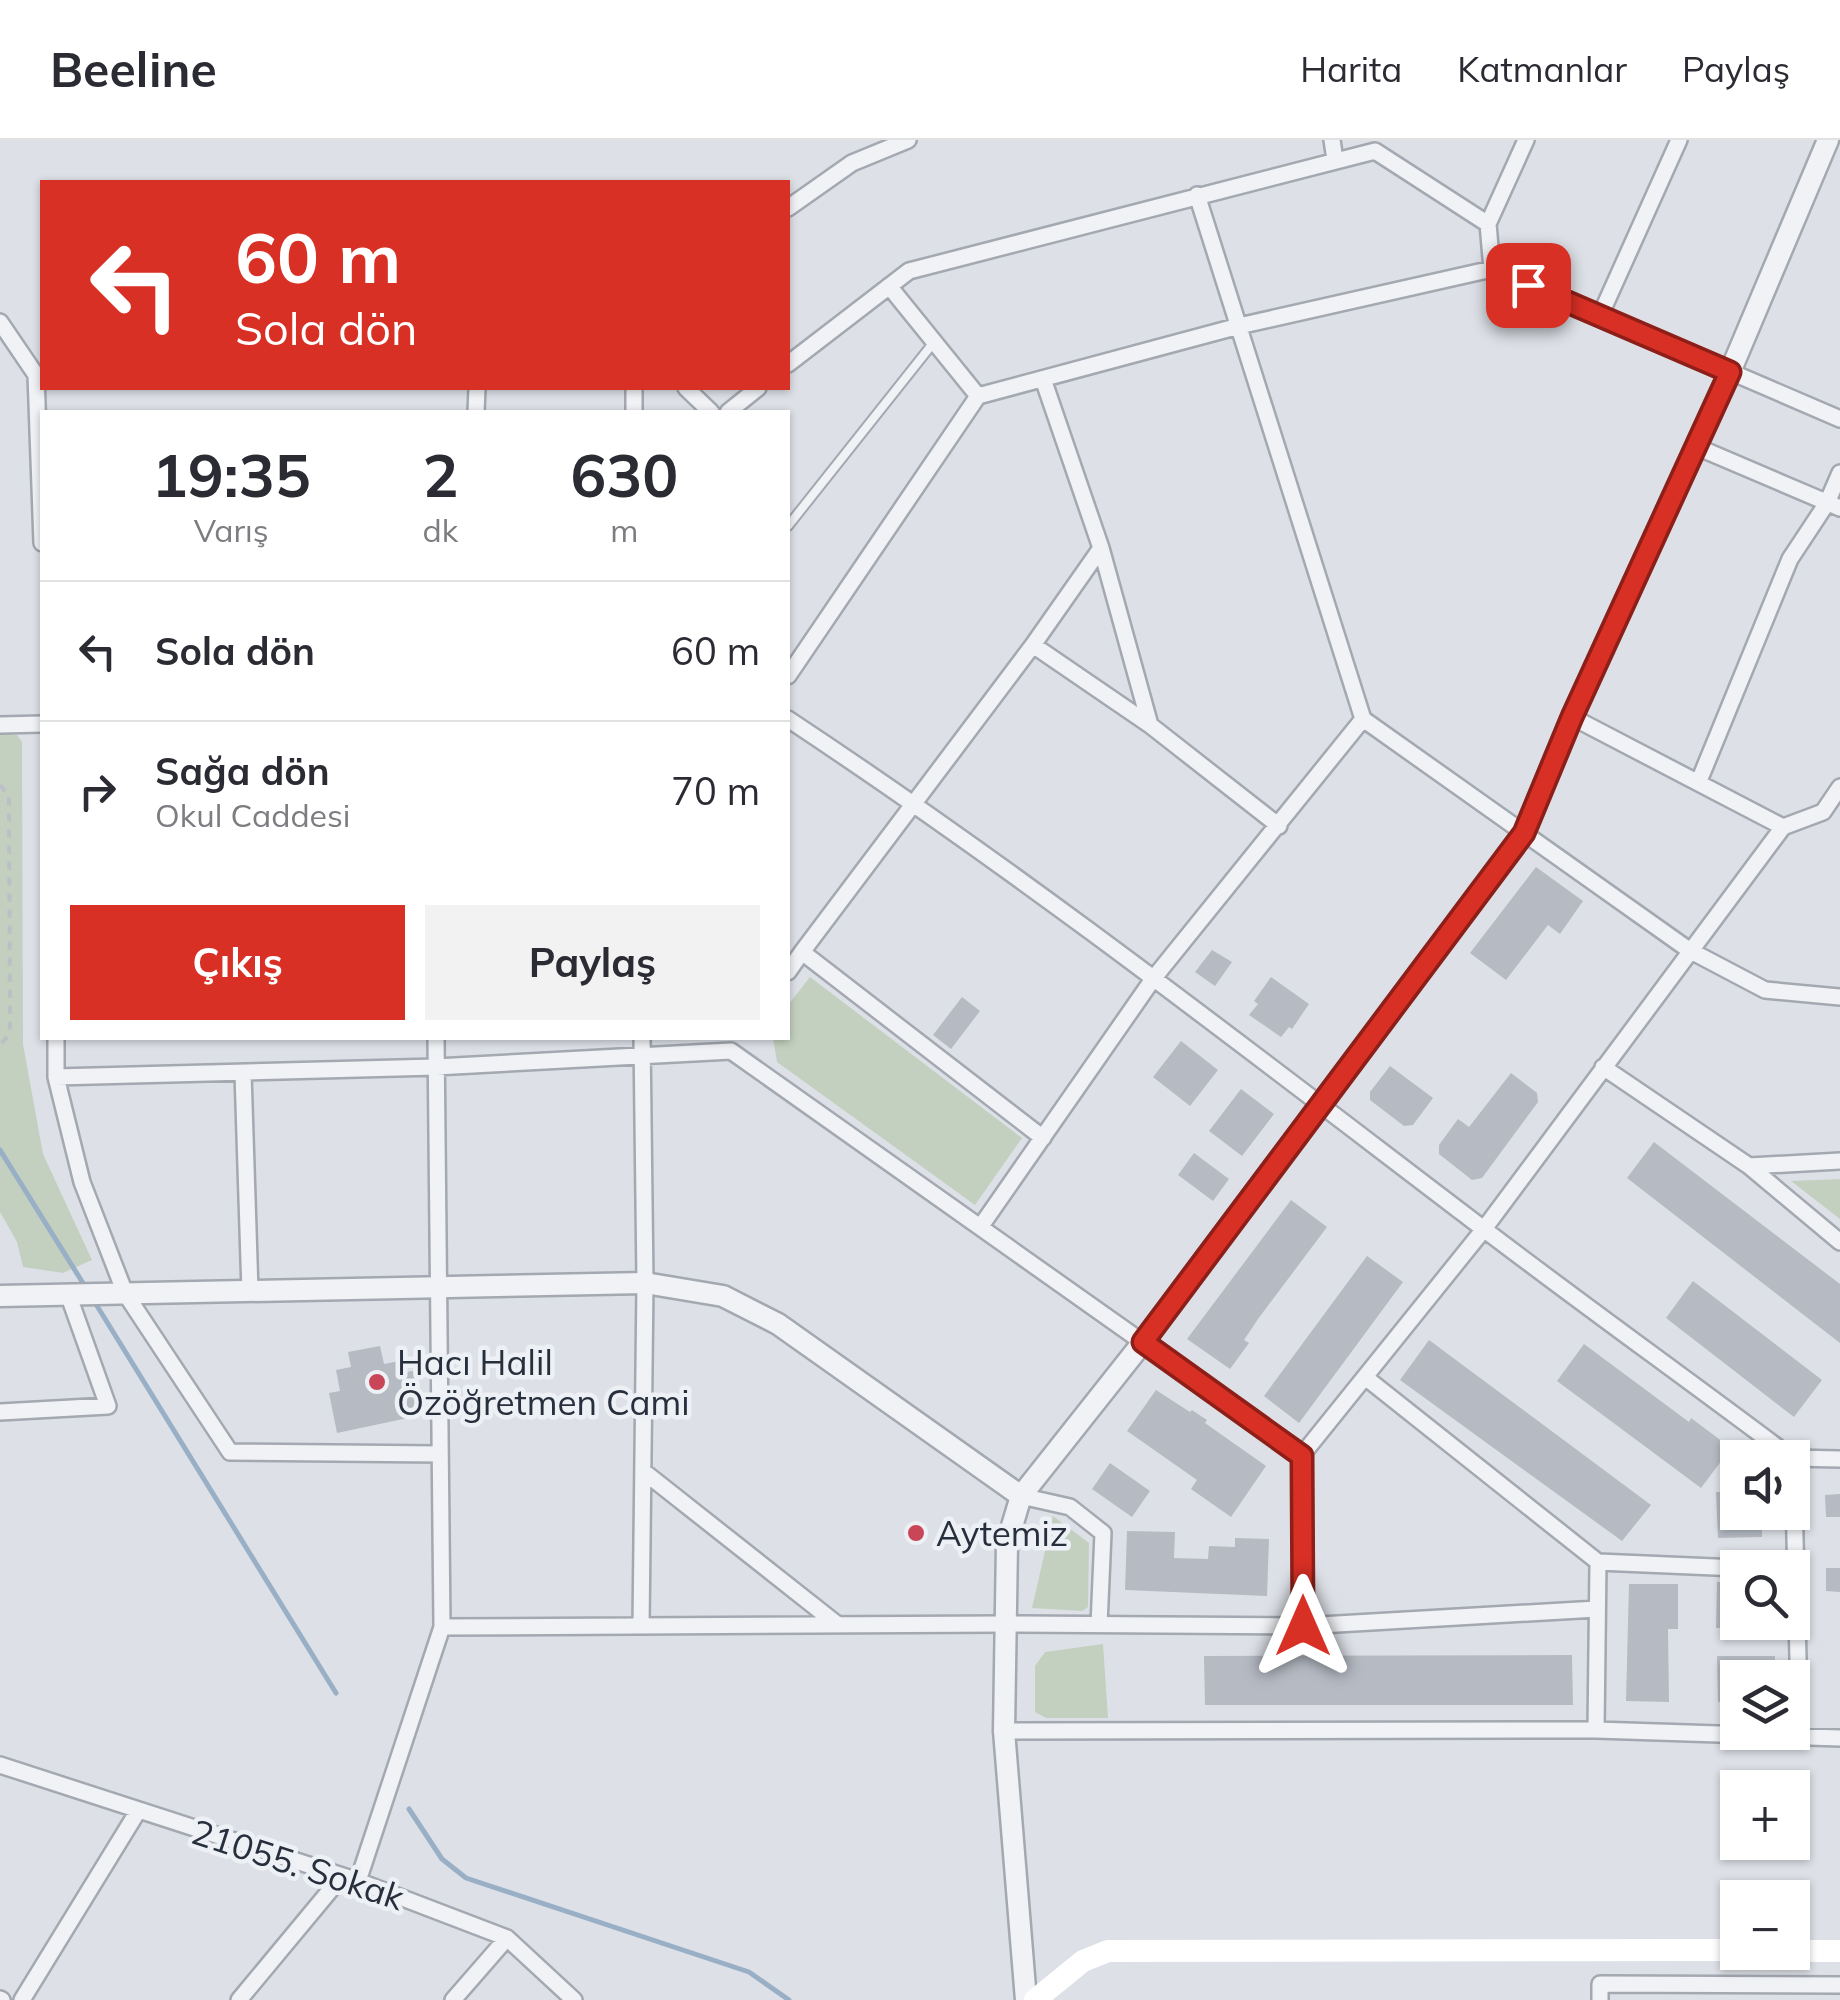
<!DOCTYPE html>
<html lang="tr">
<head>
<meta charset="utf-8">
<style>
	:root { --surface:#fff; --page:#f2f2f3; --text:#2b2b33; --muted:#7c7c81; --line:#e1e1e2; --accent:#d93025 }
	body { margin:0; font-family:Mulish,sans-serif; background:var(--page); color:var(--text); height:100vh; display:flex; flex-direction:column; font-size:38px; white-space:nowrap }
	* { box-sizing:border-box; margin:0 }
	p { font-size:32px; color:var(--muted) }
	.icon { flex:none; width:55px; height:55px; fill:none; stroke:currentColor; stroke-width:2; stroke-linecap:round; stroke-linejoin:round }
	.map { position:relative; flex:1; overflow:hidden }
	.sheet { position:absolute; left:40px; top:270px; width:750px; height:630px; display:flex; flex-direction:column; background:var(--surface); border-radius:0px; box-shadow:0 2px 8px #0004 }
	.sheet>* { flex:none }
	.hud { position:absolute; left:40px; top:40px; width:750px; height:210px; border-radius:0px; box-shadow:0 2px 8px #0004; background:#d93025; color:#fff; overflow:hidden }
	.controls { position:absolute; left:1720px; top:1300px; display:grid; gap:20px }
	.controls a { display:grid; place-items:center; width:90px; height:90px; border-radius:0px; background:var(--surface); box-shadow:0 2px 8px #0004; font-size:50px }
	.pin { position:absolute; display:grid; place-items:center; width:85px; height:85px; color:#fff; margin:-42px; border-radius:20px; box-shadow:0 5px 15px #0006 }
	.me { position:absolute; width:110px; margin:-55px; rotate:0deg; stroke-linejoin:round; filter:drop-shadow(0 0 8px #0008) }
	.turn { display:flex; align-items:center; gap:35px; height:210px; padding:0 30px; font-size:45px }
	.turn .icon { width:130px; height:130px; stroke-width:2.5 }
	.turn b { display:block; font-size:70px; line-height:85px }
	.eta { display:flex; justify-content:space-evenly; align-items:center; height:170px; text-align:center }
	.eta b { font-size:60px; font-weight:700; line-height:70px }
	.button { display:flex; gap:20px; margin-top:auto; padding:20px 30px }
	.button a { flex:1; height:115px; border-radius:0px; background:var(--accent); color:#fff; font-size:40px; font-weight:700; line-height:115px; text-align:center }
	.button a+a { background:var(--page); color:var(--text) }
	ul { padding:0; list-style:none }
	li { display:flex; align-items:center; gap:30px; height:140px; padding:0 30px; border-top:2px solid var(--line) }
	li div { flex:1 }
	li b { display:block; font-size:38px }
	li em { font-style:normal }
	header { display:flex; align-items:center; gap:60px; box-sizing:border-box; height:140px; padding:0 50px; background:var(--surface); border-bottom:2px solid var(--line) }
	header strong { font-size:48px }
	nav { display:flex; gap:55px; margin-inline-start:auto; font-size:35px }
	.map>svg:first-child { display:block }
</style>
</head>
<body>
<header>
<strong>Beeline</strong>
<nav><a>Harita</a><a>Katmanlar</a><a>Paylaş</a></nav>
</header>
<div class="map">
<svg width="1840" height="1860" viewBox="0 0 1840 1860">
	<rect width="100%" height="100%" fill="#dde1e7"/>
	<path fill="#c3d0bf" d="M0,594L17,595L22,602L23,904L43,1014L92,1120L63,1133L23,1127L17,1102L0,1072Z
		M810,837L1022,998L975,1065L777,922L773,898H788V865Z
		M1840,1039V1079L1791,1041Z
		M1053,1376L1089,1403L1088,1467L1082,1471L1032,1468Z
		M1103,1504L1108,1578H1046L1035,1572V1526L1045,1512Z"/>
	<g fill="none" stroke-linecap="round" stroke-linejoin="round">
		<path stroke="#99afc6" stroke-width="5" d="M0,1010L86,1148
			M94,1161L336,1553
			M409,1669L442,1719L466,1738L749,1832L789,1860"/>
	</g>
	<path fill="#b5bac3" d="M1536,727L1583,761L1560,794L1548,785L1506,840L1470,813Z
		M1212,810L1232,822L1215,846L1195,832Z
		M1271,837L1309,864L1292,889L1289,887L1281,897L1249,875L1258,864L1254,861Z
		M962,857L980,871L951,909L933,895Z
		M1181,901L1218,930L1190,966L1153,937Z
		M1390,926L1433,958L1413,985L1404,986L1370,960V952Z
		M1511,933L1537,953L1538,962L1482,1038L1472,1040L1439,1014V1005L1458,979L1469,987Z
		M1241,949L1274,974L1242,1016L1209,991Z
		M1654,1002L1840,1144V1203L1627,1038Z
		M1194,1013L1229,1039L1213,1061L1178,1035Z
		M1291,1060L1327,1087L1258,1179L1244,1200L1249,1203L1230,1229L1187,1199Z
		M1367,1116L1403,1142L1299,1283L1264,1256Z
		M1693,1141L1822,1240L1794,1277L1666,1178Z
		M1429,1200L1651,1365L1622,1401L1400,1240Z
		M1584,1204L1689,1282L1691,1278L1731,1308L1701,1348L1557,1241Z
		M380,1206L384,1224L399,1221L401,1233L413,1231L422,1275L337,1293L329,1253L340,1251L336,1230L351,1227L348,1212Z
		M1156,1250L1190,1272L1192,1270L1207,1280L1205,1283L1266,1326L1231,1377L1191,1349L1197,1340L1127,1291Z
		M1110,1323L1150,1351L1132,1377L1092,1349Z
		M1716,1352H1738V1372H1762V1397L1718,1398Z
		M1840,1354V1377H1826L1825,1355Z
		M1127,1391L1175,1392L1174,1418L1208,1419L1209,1406L1235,1407V1398L1269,1399L1267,1456L1125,1450Z
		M1826,1428H1840V1452L1826,1451Z
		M1717,1442H1738V1488H1716Z
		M1629,1444H1678V1489H1668L1669,1562L1626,1561Z
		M1572,1515L1573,1565H1205L1204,1516Z
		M1717,1516H1775V1532H1758L1759,1538H1738V1556H1733V1562H1718Z"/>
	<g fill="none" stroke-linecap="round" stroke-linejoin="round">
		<g stroke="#a3a8b1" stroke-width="12">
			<path id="service" d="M788,386L934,202"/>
		</g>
		<g stroke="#a3a8b1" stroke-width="20">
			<path id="minor" d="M1332,0L1335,20
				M1197,55L1363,579L1689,810L1765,850L1840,857
				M788,68L852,23L908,0
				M1488,84L1492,129L1840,279
				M889,146L978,256
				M1600,176L1679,0
				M0,182L36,235
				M788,224L909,131L1375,11L1488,84L1526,0
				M36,235L42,403
				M1043,239L1101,408L1150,585
				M686,248L711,272
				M476,272L477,248
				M634,272V248
				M728,272L758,248
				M1697,307L1840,368
				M1033,505L1150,585L1279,686
				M788,536L978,256L1239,186L1492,129
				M1572,577L1783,687
				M788,579C1021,733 1242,905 1464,1074C1572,1157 1683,1236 1792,1318
				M0,585L42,584
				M1699,641L1790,419L1827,363L1840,333
				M788,832L802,812
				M56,898V937L82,1042L125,1153L230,1312L440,1314
				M436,898L442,1487L1004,1484L1303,1486L1597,1469
				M1603,927L1749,1026L1840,1102
				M243,933L250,1152
				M56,937L436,927L731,911L1302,1315
				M1043,998L802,812L1033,505L1101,408
				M1749,1026L1840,1021
				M981,1086L1153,839L1363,579
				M1365,1237L1598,1422L1596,1590
				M0,1272L108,1266L68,1154
				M1792,1318L1840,1319
				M1793,1318L1800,1599
				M643,1331L838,1485
				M1021,1356L1070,1367L1103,1393L1099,1485
				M1598,1422L1738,1428
				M641,1486L645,1143L642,898
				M1303,1486L1302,1315L1484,1089L1783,687L1823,672L1840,647
				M1004,1591L1596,1590L1840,1598
				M0,1625L358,1741L507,1798L574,1860
				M358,1741L442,1487
				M0,1859L2,1860
				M22,1860L138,1671
				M239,1860L342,1736
				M453,1860L507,1798
				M1600,1860V1844L1840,1845"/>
		</g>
		<g stroke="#a3a8b1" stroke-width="25">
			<path id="tertiary" d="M0,1156L645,1143L723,1156L778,1184L1021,1356
				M1026,1860L1004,1591L1007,1403L1021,1356L1143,1202L1524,693L1572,577L1730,232L1828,0"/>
		</g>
		<path stroke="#bcbfc5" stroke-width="4" stroke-dasharray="8 8" stroke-linecap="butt" d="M0,645L9,656L10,886L8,896L0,905"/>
		<use href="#service" stroke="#f0f2f5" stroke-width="8"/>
		<use href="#minor" stroke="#f0f2f5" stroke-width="15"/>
		<use href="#tertiary" stroke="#f0f2f5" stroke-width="20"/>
		<path stroke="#fff" stroke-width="22" d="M1792,1811H1840
			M1035,1860L1083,1821L1108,1811L1738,1810"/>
	</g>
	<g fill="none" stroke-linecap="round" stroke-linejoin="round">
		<g stroke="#8d1f18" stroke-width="25">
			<path id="route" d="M1303,1486L1302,1316L1143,1202L1524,693L1572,577L1730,232L1528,145"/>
		</g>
		<use href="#route" stroke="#d93025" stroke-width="18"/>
	</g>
	<g fill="#c94558" stroke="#edf0f4" stroke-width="4">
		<circle cx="377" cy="1242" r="10"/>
		<circle cx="916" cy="1393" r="10"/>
	</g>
	<g text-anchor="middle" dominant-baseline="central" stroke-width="9" stroke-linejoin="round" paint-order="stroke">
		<g font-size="35" fill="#272f3d" stroke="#edf0f4" text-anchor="start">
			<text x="397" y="1222">Hacı Halil<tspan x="397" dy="40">Özöğretmen Cami</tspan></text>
			<text x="936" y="1393">Aytemiz</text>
		</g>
		<g font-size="35" fill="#272f3d" stroke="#edf0f4">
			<text transform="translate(298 1724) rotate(18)">21055. Sokak</text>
		</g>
	</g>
</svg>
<div class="controls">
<a><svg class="icon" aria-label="sound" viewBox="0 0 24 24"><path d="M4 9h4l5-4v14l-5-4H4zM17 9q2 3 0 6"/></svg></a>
<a><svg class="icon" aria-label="search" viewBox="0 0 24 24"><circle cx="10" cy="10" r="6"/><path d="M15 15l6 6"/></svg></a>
<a><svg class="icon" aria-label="layers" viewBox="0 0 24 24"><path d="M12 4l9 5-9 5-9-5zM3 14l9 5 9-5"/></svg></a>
<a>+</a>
<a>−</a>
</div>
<div class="pin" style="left:1528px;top:145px;background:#d93025"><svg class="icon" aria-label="arrive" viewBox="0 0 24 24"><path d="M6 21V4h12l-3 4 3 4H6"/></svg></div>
<svg class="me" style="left:1303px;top:1486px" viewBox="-20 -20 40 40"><path d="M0-17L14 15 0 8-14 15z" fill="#d93025" stroke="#fff" stroke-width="4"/></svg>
<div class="hud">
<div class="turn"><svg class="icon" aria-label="left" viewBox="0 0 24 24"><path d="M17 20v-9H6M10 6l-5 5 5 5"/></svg><div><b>60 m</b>Sola dön</div></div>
</div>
<section class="sheet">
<div class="eta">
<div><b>19:35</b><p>Varış</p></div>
<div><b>2</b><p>dk</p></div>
<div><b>630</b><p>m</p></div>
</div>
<ul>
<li><svg class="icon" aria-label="left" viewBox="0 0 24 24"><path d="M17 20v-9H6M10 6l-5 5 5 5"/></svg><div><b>Sola dön</b></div><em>60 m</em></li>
<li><svg class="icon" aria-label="right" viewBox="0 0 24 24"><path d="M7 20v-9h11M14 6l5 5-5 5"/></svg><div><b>Sağa dön</b><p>Okul Caddesi</p></div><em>70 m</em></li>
</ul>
<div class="button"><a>Çıkış</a><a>Paylaş</a></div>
</section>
</div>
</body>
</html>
